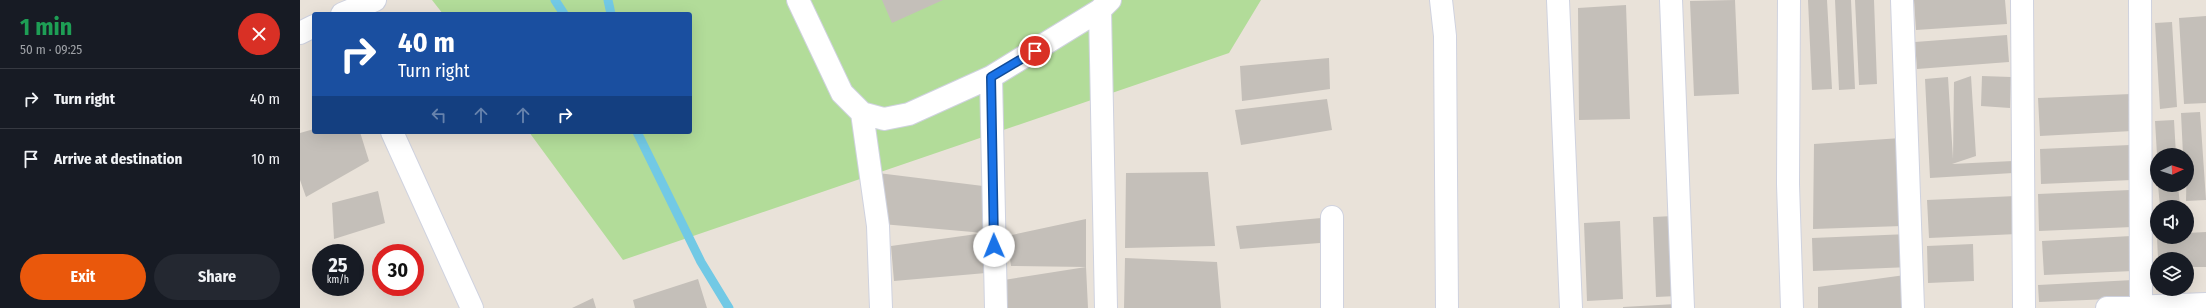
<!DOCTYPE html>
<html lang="en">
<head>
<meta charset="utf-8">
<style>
	:root { --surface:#171b24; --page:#242831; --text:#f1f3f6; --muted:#9ea1a6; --line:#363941; --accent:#ea580c }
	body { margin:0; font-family:"Fira Sans Condensed",sans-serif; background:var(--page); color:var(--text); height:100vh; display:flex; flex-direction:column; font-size:15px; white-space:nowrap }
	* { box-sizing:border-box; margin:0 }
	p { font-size:13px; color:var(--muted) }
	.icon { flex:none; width:22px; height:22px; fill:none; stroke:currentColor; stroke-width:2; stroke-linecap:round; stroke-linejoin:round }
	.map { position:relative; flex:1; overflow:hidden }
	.side { display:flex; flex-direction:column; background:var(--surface); width:300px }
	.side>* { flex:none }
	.guide { position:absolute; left:12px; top:12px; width:380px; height:122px; border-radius:4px; box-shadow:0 4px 16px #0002; background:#1a4fa0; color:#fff; overflow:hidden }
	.needle { width:26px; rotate:87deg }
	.tools { position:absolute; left:1850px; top:148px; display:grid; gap:8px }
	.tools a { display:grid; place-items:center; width:44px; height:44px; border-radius:50%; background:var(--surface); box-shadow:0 4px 16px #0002; font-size:20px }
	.speed { position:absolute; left:12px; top:244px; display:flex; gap:8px; font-size:20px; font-weight:700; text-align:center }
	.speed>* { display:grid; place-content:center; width:52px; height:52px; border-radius:50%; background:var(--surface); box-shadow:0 4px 16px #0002; line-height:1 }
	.speed small { font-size:10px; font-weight:400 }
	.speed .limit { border:6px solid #d22; background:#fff; color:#111 }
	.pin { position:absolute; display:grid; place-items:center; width:34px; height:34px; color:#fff; margin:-17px; border:2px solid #fff; border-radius:50%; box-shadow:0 1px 4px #0007 }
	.me { position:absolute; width:44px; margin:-22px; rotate:359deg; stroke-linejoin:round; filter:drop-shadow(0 0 3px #0008) }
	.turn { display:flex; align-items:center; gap:14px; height:84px; padding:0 20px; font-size:18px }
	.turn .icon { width:52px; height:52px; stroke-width:2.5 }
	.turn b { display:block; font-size:28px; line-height:34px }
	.lanes { display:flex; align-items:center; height:38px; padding:0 20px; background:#0003; justify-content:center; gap:20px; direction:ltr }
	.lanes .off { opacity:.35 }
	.round { display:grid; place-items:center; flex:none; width:42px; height:42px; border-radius:21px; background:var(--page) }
	.overview { display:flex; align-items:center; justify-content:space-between; height:68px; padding:0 20px }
	h1 { font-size:24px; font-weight:700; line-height:30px; color:#1e9e55 }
	.primary-button { display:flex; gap:8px; margin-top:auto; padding:8px 20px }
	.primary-button a { flex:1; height:46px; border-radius:24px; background:var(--accent); color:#fff; font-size:16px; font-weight:700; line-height:46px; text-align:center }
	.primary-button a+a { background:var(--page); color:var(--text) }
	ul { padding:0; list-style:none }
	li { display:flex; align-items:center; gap:12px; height:60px; padding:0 20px; border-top:1px solid var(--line) }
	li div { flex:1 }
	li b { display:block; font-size:15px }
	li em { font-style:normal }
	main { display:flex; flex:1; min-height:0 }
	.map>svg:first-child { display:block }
</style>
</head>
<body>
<main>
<section class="side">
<div class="overview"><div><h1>1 min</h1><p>50 m · 09:25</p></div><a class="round" style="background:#d93025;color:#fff"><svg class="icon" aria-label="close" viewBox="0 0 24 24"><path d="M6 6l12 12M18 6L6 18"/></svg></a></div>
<ul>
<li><svg class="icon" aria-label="right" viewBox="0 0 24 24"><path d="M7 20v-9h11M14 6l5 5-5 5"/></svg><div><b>Turn right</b></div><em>40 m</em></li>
<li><svg class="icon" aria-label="arrive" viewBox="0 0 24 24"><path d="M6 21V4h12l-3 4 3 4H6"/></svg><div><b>Arrive at destination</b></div><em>10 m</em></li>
</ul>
<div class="primary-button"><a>Exit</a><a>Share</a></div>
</section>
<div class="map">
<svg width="1906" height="308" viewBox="0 0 1906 308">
	<rect width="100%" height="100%" fill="#e9e2d9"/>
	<path fill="#b2dc99" d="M132,0H961L929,53L323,260L229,132H390V14H143Z"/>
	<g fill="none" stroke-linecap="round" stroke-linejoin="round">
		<path stroke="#72c9e5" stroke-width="9" d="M255,0L264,14
			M308,0L311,14
			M337,132L401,262L429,308"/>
	</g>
	<path fill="#c4bfb9" d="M582,0H643L592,23Z
		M1435,0L1439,94L1394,96L1390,1Z
		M1508,0H1527L1532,89L1512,90Z
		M1535,0H1551L1555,89L1539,90Z
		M1555,0H1574L1577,84L1559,85Z
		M1614,0H1705L1707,24L1616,30Z
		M1326,5L1330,119L1279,120L1278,8Z
		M1906,16V103L1884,104L1879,18Z
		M1872,22L1877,107L1860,109L1855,23Z
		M1707,35L1709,62L1617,69L1615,42Z
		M1029,58L1030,89L942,101L940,66Z
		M1671,76L1676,156L1652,164L1713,161V173L1630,178L1625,79L1648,77L1653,159L1654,82Z
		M1682,76L1711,77L1710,108L1681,106Z
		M1831,94L1832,131L1740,136L1738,98Z
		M1027,99L1032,130L941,145L935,110Z
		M1900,112L1906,200L1886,201L1887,155H1883L1881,113Z
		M1874,120L1876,155H1857L1855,121Z
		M14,129V132H60L69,161L6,197L0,180V133Z
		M1601,138L1602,226L1513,229L1514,144Z
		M1830,145L1832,180L1741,184L1740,149Z
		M908,172L915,246L825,248L826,173Z
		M578,173L683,186L686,273L594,281L591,246L684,233L582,224Z
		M1858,185H1878L1880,206L1860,207Z
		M1830,190L1832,227L1739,231L1738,194Z
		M78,191L85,223L34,239L32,203Z
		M1716,196L1717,234L1629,238L1627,200Z
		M1373,216L1377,296L1356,297L1353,217Z
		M1032,217L1020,243L940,249L936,226Z
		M786,219V267L711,266L707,236Z
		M1320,221L1323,299L1287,301L1284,223Z
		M1906,232V267H1887V259H1858L1857,237H1887V233Z
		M1609,234L1610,267L1513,271L1512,238Z
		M1831,236L1833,271L1744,275L1742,241Z
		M1673,244L1674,281L1628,283L1627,246Z
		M825,258L917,262L921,308H824Z
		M786,267L788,308H697L704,280Z
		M1605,275L1606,308H1518V287Z
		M398,279L407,308H335L333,300Z
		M1833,280L1834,298L1739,302L1738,285Z
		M293,298L296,308H272Z
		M1376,304V308H1323V307Z"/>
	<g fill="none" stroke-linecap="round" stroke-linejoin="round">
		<g stroke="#cfd2df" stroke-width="24">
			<path id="minor" d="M498,0L542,93L562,113L584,119L609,114L691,77L800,10L810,0
				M1141,0L1145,36L1147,308
				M1258,0L1271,308
				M1371,0L1383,308
				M1489,0L1488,184L1492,308
				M1602,0L1613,308
				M1722,0L1724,308
				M1840,0L1841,308
				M800,10L806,308
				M42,14L75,0
				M0,33L14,26
				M691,77L696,308
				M562,113L578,226L581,308
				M92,132L172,308
				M1032,217V308
				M1807,308L1906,304"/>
		</g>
		<use href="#minor" stroke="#fff" stroke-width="22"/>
	</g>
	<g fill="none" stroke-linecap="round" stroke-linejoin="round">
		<g stroke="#114b97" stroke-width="10">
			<path id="route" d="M694,246L691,77L735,51"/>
		</g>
		<use href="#route" stroke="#1a73e8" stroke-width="7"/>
	</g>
</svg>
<div class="tools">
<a><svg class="needle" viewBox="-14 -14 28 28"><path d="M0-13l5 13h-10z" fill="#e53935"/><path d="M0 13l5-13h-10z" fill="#9ea1a6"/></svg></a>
<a><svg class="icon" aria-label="sound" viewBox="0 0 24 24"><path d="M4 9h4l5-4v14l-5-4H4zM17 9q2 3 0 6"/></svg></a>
<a><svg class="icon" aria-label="layers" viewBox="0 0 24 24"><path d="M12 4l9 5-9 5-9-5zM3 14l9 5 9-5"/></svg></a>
</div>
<div class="speed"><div>25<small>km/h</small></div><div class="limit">30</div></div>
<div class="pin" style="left:735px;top:51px;background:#d93025"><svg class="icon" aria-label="arrive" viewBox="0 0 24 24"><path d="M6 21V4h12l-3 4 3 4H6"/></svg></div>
<svg class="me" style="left:694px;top:246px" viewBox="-20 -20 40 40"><circle r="19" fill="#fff"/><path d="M0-13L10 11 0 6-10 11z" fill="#1a73e8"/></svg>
<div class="guide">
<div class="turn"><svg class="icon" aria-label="right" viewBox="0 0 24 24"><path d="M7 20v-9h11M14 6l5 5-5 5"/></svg><div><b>40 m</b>Turn right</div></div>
<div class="lanes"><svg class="icon off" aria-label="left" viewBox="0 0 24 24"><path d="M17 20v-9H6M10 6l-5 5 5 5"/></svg><svg class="icon off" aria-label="ahead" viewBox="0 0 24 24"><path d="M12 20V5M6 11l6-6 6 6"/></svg><svg class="icon off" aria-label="ahead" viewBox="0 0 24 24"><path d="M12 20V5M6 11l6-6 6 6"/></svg><svg class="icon" aria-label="right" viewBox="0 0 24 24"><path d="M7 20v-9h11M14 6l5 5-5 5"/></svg></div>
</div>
</div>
</main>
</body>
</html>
